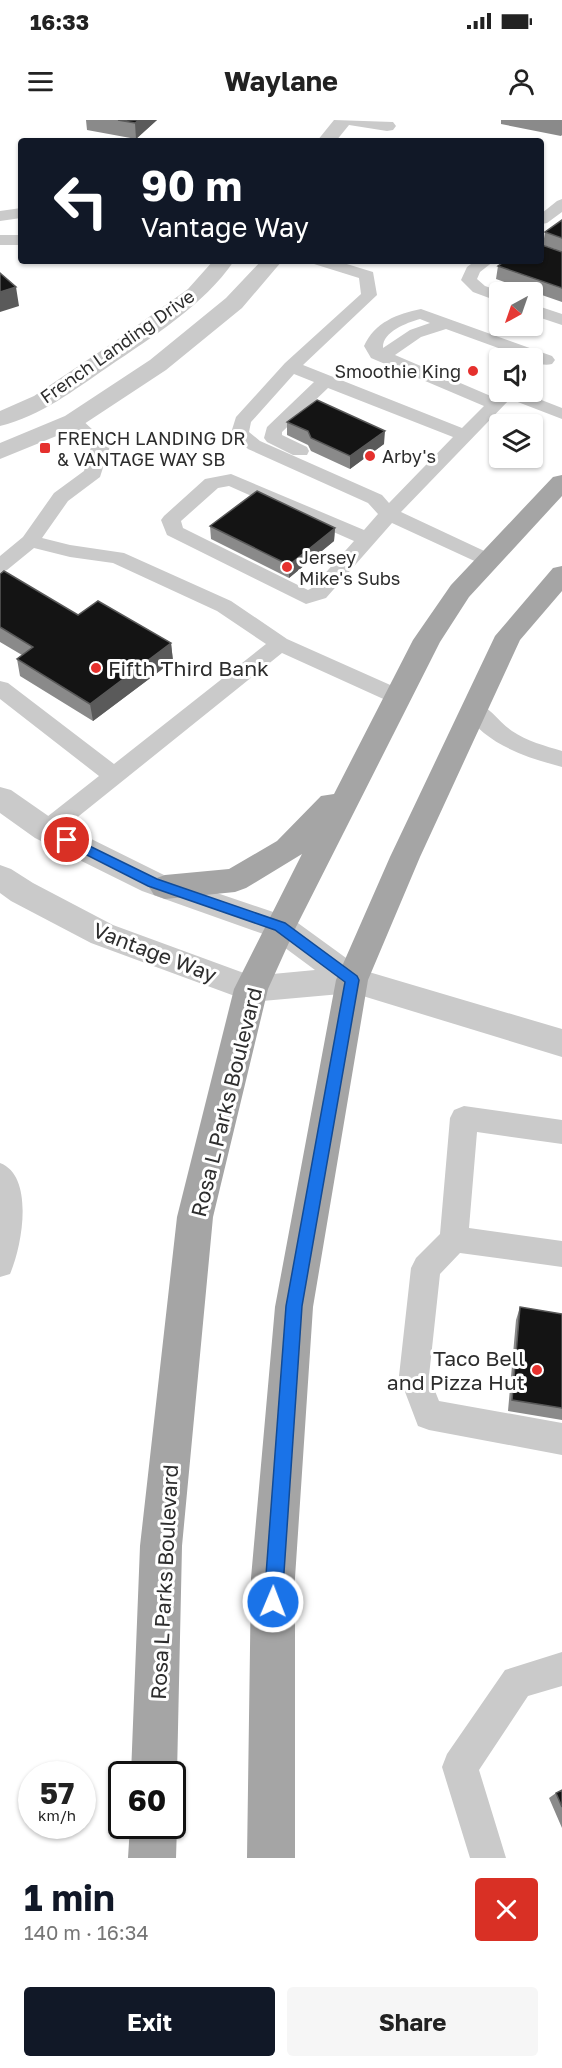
<!DOCTYPE html>
<html lang="en">
<head>
<meta charset="utf-8">
<style>
	:root { --surface:#fff; --page:#f6f6f6; --text:#222; --muted:#767676; --accent:#111827 }
	body { margin:0; font-family:"Golos Text",sans-serif; background:var(--page); color:var(--text); height:100vh; display:flex; flex-direction:column; font-size:22px; white-space:nowrap }
	* { box-sizing:border-box; margin:0 }
	p { font-size:20px; color:var(--muted) }
	.icon { flex:none; width:33px; height:33px; fill:none; stroke:currentColor; stroke-width:2; stroke-linecap:round; stroke-linejoin:round }
	.map { position:relative; height:1738px; overflow:hidden }
	.panel { display:flex; flex-direction:column; background:var(--surface); flex:1 }
	.panel>* { flex:none }
	.top-card { position:absolute; left:18px; top:18px; width:526px; height:126px; border-radius:6px; box-shadow:0 2px 4px #0004; background:#111827; color:#fff; overflow:hidden }
	.needle { width:39px; rotate:220deg }
	.controls { position:absolute; left:489px; top:162px; display:grid; gap:12px }
	.controls a { display:grid; place-items:center; width:54px; height:54px; border-radius:6px; background:var(--surface); box-shadow:0 2px 4px #0004; font-size:30px }
	.speed { position:absolute; left:18px; top:1641px; display:flex; gap:12px; font-size:30px; font-weight:700; text-align:center }
	.speed>* { display:grid; place-content:center; width:78px; height:78px; border-radius:50%; background:var(--surface); box-shadow:0 2px 4px #0004; line-height:1 }
	.speed small { font-size:15px; font-weight:400 }
	.speed .limit { border:3px solid #111; border-radius:9px; background:#fff; color:#111 }
	.pin { position:absolute; display:grid; place-items:center; width:51px; height:51px; color:#fff; margin:-26px; border:3px solid #fff; border-radius:50%; box-shadow:0 2px 6px #0007 }
	.me { position:absolute; width:66px; margin:-33px; rotate:1deg; stroke-linejoin:round; filter:drop-shadow(0 0 4px #0008) }
	.turn { display:flex; align-items:center; gap:21px; height:126px; padding:0 24px; font-size:27px }
	.turn .icon { width:78px; height:78px; stroke-width:2.5 }
	.turn b { display:block; font-size:42px; line-height:51px }
	.round { display:grid; place-items:center; flex:none; width:63px; height:63px; border-radius:6px; background:var(--page) }
	.headline { display:flex; align-items:center; justify-content:space-between; height:102px; padding:0 24px }
	h1 { font-size:36px; font-weight:700; line-height:45px; color:var(--accent) }
	.button { display:flex; gap:12px; margin-top:auto; padding:12px 24px }
	.button a { flex:1; height:69px; border-radius:6px; background:var(--accent); color:#fff; font-size:24px; font-weight:700; line-height:69px; text-align:center }
	.button a+a { background:var(--page); color:var(--text) }
	.status { display:flex; justify-content:space-between; align-items:center; height:42px; padding:0 30px; background:var(--surface); direction:ltr }
	.status svg { height:16px; fill:currentColor }
	header { display:flex; justify-content:space-between; align-items:center; height:78px; padding:0 24px; background:var(--surface); font-size:27px; font-weight:700 }
	.map>svg:first-child { display:block }
</style>
</head>
<body>
<div class="status"><b>16:33</b><svg viewBox="0 0 49 12"><path d="M0 12V9h3v3zM5 12V6h3v6zM10 12V3h3v9zM15 12V0h3v12zM26 1h20v11H26zM47 4h2v5h-2z"/></svg></div>
<header><svg class="icon" aria-label="menu" viewBox="0 0 24 24"><path d="M4 6h16M4 12h16M4 18h16"/></svg>Waylane<svg class="icon" aria-label="person" viewBox="0 0 24 24"><circle cx="12" cy="8" r="4"/><path d="M4 21q1-7 8-7t8 7"/></svg></header>
<div class="map">
<svg width="562" height="1738" viewBox="0 0 562 1738">
	<rect width="100%" height="100%" fill="#fff"/>
	<g fill="none" stroke-linecap="round" stroke-linejoin="round">
		<path fill="#cacaca" fill-rule="evenodd" d="M562,79V92L547,103L542,104V93L557,81Z
			M21,88V98L0,101V91Z
			M0,115H21V125H0Z
			M312,141H337L373,152L377,175L303,245L462,308L484,286L371,238L364,226C375,202 397,194 421,189L552,236L555,240L552,244C545,246 540,244 532,241V238H526L446,209L421,217L395,235L493,277L500,270V272H521L562,288V299L510,279L401,392L495,436L498,440L495,444L488,446L481,444L392,403L326,478L306,484L167,415L161,400L164,396L205,359L231,354L364,410L378,394L368,383L248,329L231,313L236,297L285,243L361,174L359,158L314,144ZM420,199L430,203L410,210L383,228C382,212 406,203 420,199ZM294,254L314,262L267,307L264,318L267,322L293,335H307L309,331L307,327L282,315V312L328,268L453,317L389,383L382,375L260,321L249,312L251,302ZM229,366L354,421L312,468L308,470L183,408L181,401L218,368Z
			M475,141H494L480,152L477,159L485,166L503,172H500V182L473,172L461,160L467,147Z
			M532,184L562,194V205L532,195Z
			M73,296L79,297L110,326L100,357L68,381L42,418L70,425L124,433L231,481L287,519L406,572L409,577L406,582L398,584L390,582L282,533L54,716L46,719L38,716L34,710L38,704L99,656L0,579V561L8,563L114,644L266,524L217,491L113,443L70,437L34,428L7,450L0,452V436L23,417L54,373L84,351L91,327L64,301L67,297Z
			M474,581C489,586 499,602 512,611C527,621 545,626 562,631V647C525,637 484,624 463,589L466,584Z
			M464,986L562,1000V1024L477,1012L469,1108L562,1121V1147L460,1133L440,1154L429,1256L439,1281L562,1303V1335L429,1310L418,1306L399,1256L411,1148L416,1138L440,1114L450,998L454,990Z
			M0,1043C35,1056 22,1127 10,1154L0,1157Z
			M562,1532V1566L528,1576L479,1650L506,1738H470L442,1647L447,1634L505,1550Z"/>
		<path fill="#cacaca" fill-rule="evenodd" d="M352,847L562,909V937L340,869L336,860L340,851Z"/>
		<path fill="#cacaca" fill-rule="evenodd" d="M334,0L393,2L396,6L393,10L387,11L349,5L336,21H317Z
			M213,141H234C204,185 152,217 108,247C74,270 41,296 0,306V291L34,276L114,222L188,169Z
			M261,141H282L242,188L166,250L81,306L0,339V323L65,296L150,240L226,178Z
			M0,667L11,670L57,702L164,755L291,798L364,851L368,860L364,869L352,873L251,882L91,823L11,781L0,773V745L11,749L33,763L113,805L252,856L315,850L269,816L142,771L35,718L0,693Z"/>
		<path fill="#a5a5a5" fill-rule="evenodd" d="M562,355V376L469,477L440,522L296,807L268,869L213,1097L182,1426L177,1654L172,1665V1654H131L140,1426L177,1097L234,869L302,734L246,768L235,772L165,779L154,775L149,767L154,759L165,755L229,749L277,721L321,676L334,674L413,520L451,465L553,357Z
			M562,446V471L520,520L420,737L368,860L313,1187L295,1458V1738H247L251,1458L275,1187L336,860L390,737L495,516L553,448Z
			M172,1696L177,1706L176,1738H128L130,1706H172Z"/>
	</g>
	<path fill="#8a8a8a" d="M86,0H157L136,19L87,10Z
		M501,0H562V15L561,16L501,4Z
		M562,100V182L496,159L498,146L542,125L555,129L543,125L545,112Z
		M287,302L384,324L350,349L311,331L308,325L287,315Z
		M210,406L335,408L334,421L289,458L211,419Z
		M0,454L78,495L171,523L173,541L93,601L20,556L17,539L22,535L0,522Z
		M520,1187L562,1194V1300L508,1291L516,1200Z
		M562,1670V1708L549,1678L556,1673Z"/>
	<path fill="#5a5a5a" d="M139,0H157L136,19L135,3Z
		M16,167L19,186L0,192V172Z
		M385,311L384,324L350,349V336Z
		M335,408L334,421L289,458V445Z
		M171,523L173,541L93,601L90,584Z"/>
	<path fill="#141414" stroke="#5a5a5a" stroke-width="1.5" d="M118,0H139L135,3Z
		M562,100V118L545,112Z
		M542,115V125L562,132V168L498,146L505,141H542Z
		M0,153L16,167L0,172Z
		M317,280L385,311L350,336L311,318L308,311L287,302Z
		M257,371L335,408L289,445L210,406Z
		M4,451L78,495L98,481L171,523L90,584L17,539L33,527L0,507V454Z
		M520,1187L562,1194V1288L512,1280Z
		M562,1670V1687L556,1673Z"/>
	<path fill="#1a73e8" stroke="#114b97" stroke-width="1.5" d="M67,715L157,759L285,803L357,856L359,860L302,1186L282,1482L279,1488L273,1491L267,1488L264,1482L286,1186L345,862L275,810L148,766L63,723L61,720Z"/>
	<g fill="#e5302d" stroke="#fff" stroke-width="2">
		<circle cx="473" cy="251" r="6"/>
		<rect x="39" y="322" width="12" height="12" rx="3"/>
		<circle cx="370" cy="336" r="6"/>
		<circle cx="287" cy="447" r="6"/>
		<circle cx="96" cy="548" r="6"/>
		<circle cx="537" cy="1250" r="6"/>
	</g>
	<g text-anchor="middle" dominant-baseline="central" stroke-width="6" stroke-linejoin="round" paint-order="stroke">
		<g font-size="18" fill="#2d2d2d" stroke="#fff">
			<text transform="translate(117 226) rotate(-35)">French Landing Drive</text>
		</g>
		<g font-size="18" fill="#2d2d2d" stroke="#fff" text-anchor="start">
			<text x="461" y="251" text-anchor="end">Smoothie King</text>
			<text x="57" y="318">FRENCH LANDING DR<tspan x="57" dy="21">&amp; VANTAGE WAY SB</tspan></text>
			<text x="382" y="336">Arby's</text>
			<text x="299" y="437">Jersey<tspan x="299" dy="21">Mike's Subs</tspan></text>
		</g>
		<g font-size="21" fill="#2d2d2d" stroke="#fff" text-anchor="start">
			<text x="108" y="548">Fifth Third Bank</text>
			<text x="525" y="1238" text-anchor="end">Taco Bell<tspan x="525" dy="24">and Pizza Hut</tspan></text>
		</g>
		<g font-size="21" fill="#2d2d2d" stroke="#fff">
			<text transform="translate(155 832) rotate(21)">Vantage Way</text>
			<text transform="translate(226 982) rotate(-76)">Rosa L Parks Boulevard</text>
			<text transform="translate(164 1462) rotate(-87)">Rosa L Parks Boulevard</text>
		</g>
	</g>
</svg>
<div class="controls">
<a><svg class="needle" viewBox="-14 -14 28 28"><path d="M0-13l5 13h-10z" fill="#e53935"/><path d="M0 13l5-13h-10z" fill="#767676"/></svg></a>
<a><svg class="icon" aria-label="sound" viewBox="0 0 24 24"><path d="M4 9h4l5-4v14l-5-4H4zM17 9q2 3 0 6"/></svg></a>
<a><svg class="icon" aria-label="layers" viewBox="0 0 24 24"><path d="M12 4l9 5-9 5-9-5zM3 14l9 5 9-5"/></svg></a>
</div>
<div class="speed"><div>57<small>km/h</small></div><div class="limit">60</div></div>
<div class="pin" style="left:67px;top:720px;background:#d93025"><svg class="icon" aria-label="arrive" viewBox="0 0 24 24"><path d="M6 21V4h12l-3 4 3 4H6"/></svg></div>
<svg class="me" style="left:273px;top:1482px" viewBox="-20 -20 40 40"><circle r="17" fill="#1a73e8" stroke="#fff" stroke-width="3"/><path d="M0-11L8 9 0 5-8 9z" fill="#fff"/></svg>
<div class="top-card">
<div class="turn"><svg class="icon" aria-label="left" viewBox="0 0 24 24"><path d="M17 20v-9H6M10 6l-5 5 5 5"/></svg><div><b>90 m</b>Vantage Way</div></div>
</div>
</div>
<section class="panel">
<div class="headline"><div><h1>1 min</h1><p>140 m · 16:34</p></div><a class="round" style="background:#d93025;color:#fff"><svg class="icon" aria-label="close" viewBox="0 0 24 24"><path d="M6 6l12 12M18 6L6 18"/></svg></a></div>
<div class="button"><a>Exit</a><a>Share</a></div>
</section>
</body>
</html>
